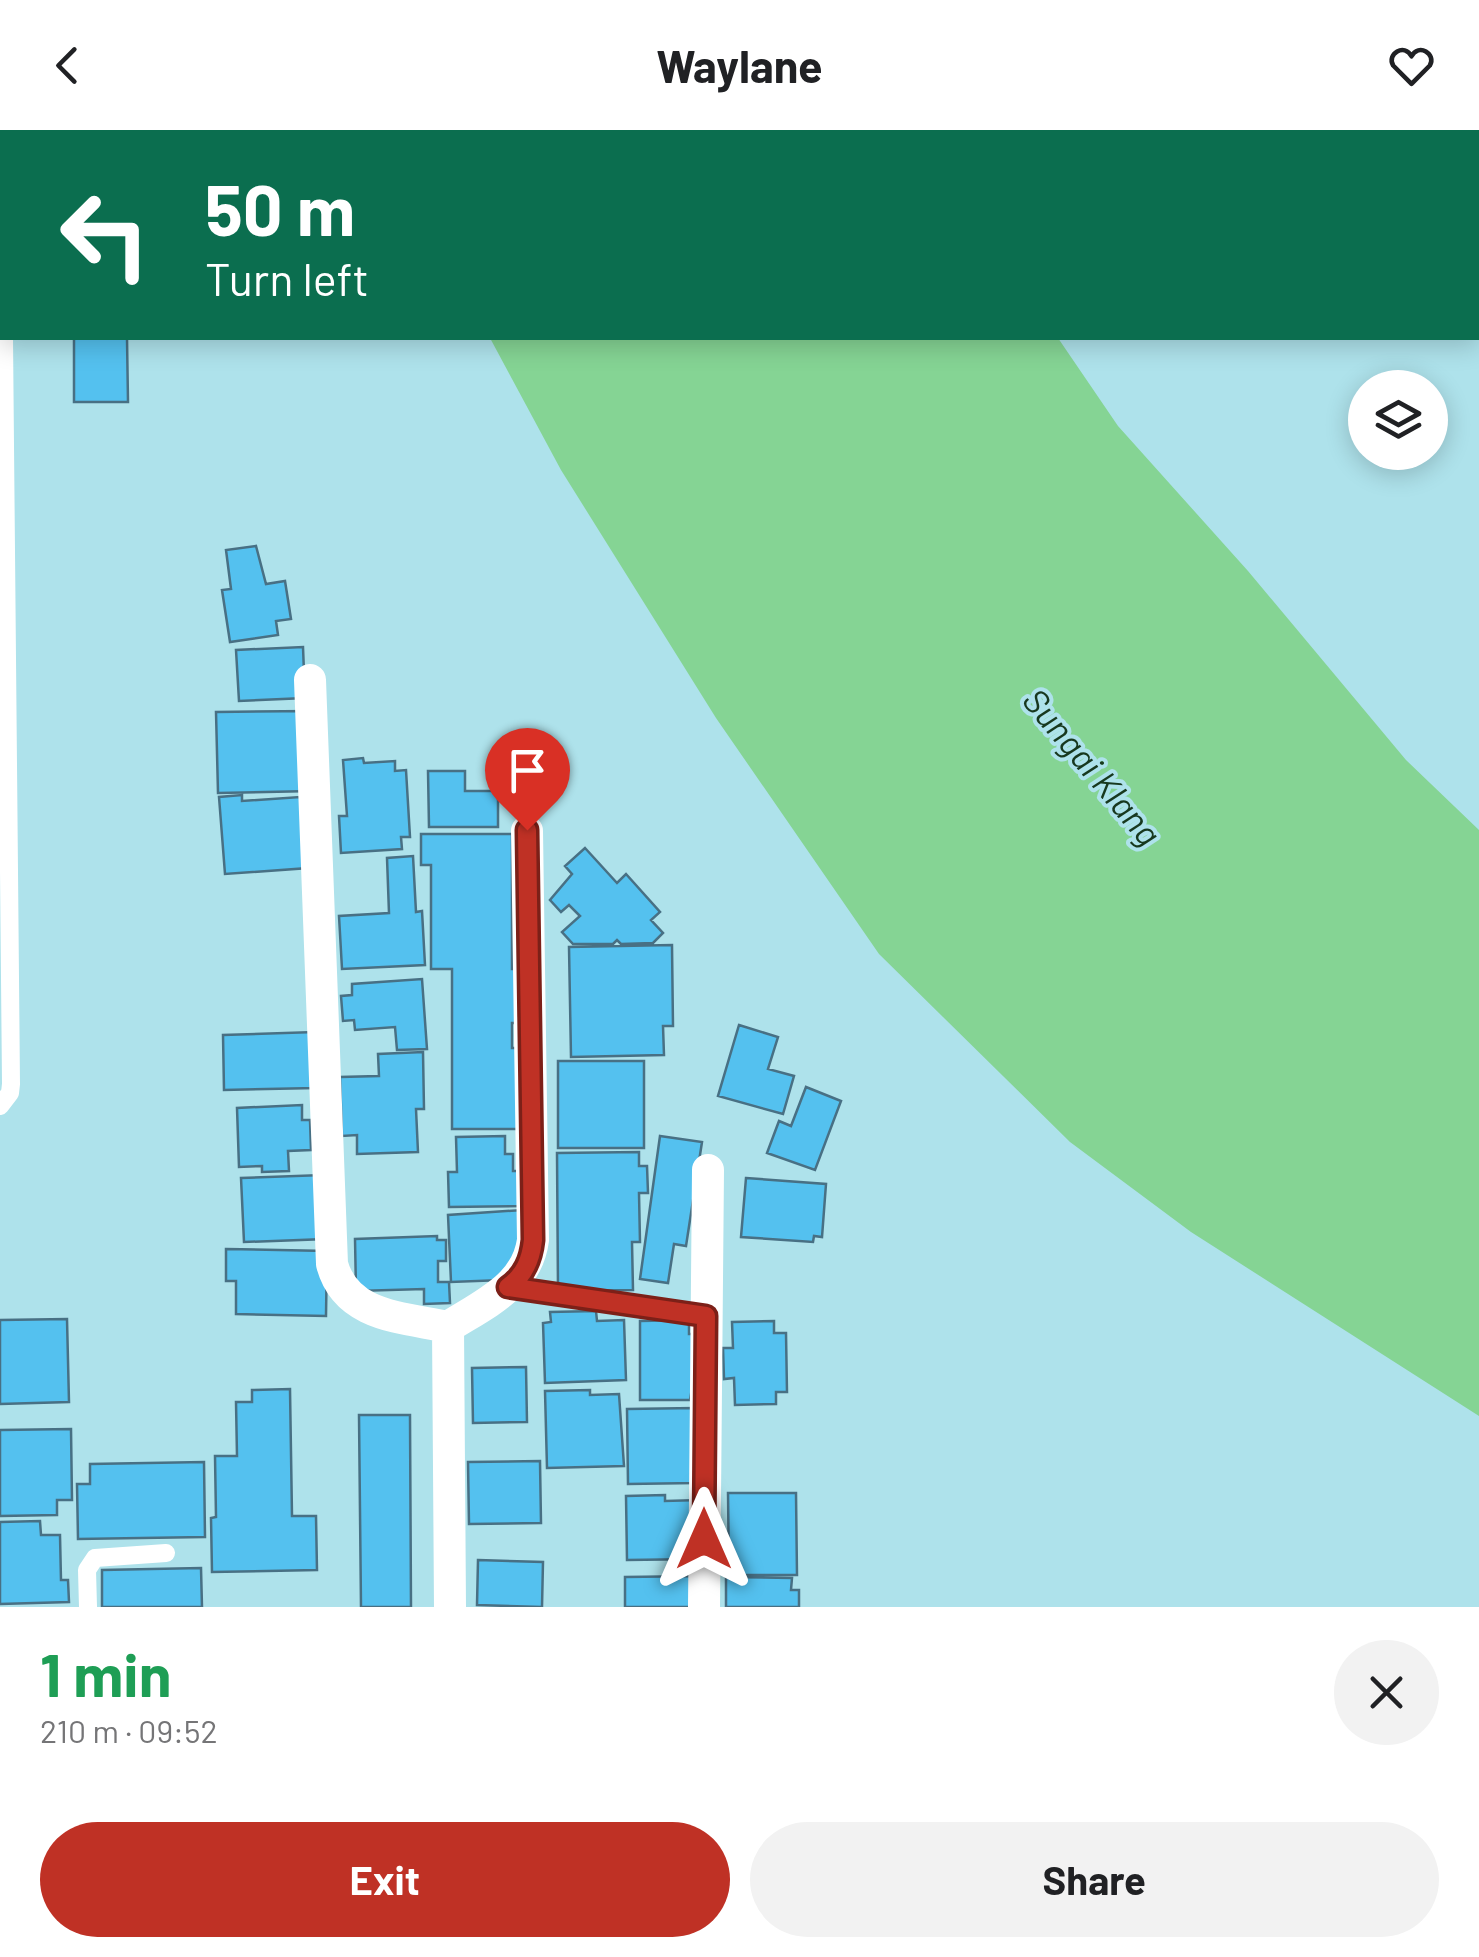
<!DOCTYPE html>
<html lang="en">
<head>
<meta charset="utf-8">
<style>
	:root { --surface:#fff; --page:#f2f2f2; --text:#202124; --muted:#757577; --accent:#bf3125 }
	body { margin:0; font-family:Barlow,sans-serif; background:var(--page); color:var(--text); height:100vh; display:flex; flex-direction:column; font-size:38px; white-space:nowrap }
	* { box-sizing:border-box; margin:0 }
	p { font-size:32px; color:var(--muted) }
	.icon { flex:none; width:55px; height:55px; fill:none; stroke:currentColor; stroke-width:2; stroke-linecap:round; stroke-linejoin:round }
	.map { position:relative; height:1477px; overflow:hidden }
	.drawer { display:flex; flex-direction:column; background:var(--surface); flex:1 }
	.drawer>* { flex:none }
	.guide { position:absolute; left:0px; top:0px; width:1480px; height:210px; box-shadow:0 5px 25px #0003; background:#0b6e4f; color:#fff; overflow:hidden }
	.controls { position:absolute; left:1348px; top:240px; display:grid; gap:20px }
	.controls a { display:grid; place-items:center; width:100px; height:100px; border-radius:50%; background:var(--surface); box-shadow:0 5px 25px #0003; font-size:50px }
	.pin { position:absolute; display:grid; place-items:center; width:85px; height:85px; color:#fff; margin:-102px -42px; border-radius:50% 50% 50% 0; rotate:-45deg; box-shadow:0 0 10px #0007 }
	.pin .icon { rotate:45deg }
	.me { position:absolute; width:110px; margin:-55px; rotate:0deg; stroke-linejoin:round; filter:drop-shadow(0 0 8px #0008) }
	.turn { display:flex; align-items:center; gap:35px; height:210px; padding:0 40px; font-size:45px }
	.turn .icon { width:130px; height:130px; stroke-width:2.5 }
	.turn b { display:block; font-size:70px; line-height:85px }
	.round { display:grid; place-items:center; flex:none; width:105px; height:105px; border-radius:52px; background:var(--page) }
	.headline { display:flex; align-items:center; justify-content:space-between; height:170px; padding:0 40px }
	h1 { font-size:60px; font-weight:700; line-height:75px; color:#1e9e55 }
	.action { display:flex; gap:20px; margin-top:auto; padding:20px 40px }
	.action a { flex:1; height:115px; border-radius:60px; background:var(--accent); color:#fff; font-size:40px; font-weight:700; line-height:115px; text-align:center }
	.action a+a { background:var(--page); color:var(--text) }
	header { display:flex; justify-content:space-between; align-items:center; height:130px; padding:0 40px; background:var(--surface); font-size:45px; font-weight:700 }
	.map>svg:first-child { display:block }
</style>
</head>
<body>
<header><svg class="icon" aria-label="back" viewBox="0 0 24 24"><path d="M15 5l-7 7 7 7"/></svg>Waylane<svg class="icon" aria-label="heart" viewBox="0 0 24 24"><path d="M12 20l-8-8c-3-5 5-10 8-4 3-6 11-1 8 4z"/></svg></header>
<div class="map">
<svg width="1479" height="1477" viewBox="0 0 1479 1477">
	<rect width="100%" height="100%" fill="#aee2eb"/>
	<path fill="#85d494" d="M376,0H929L930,2H378Z
		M490,208H1058L1118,296L1248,441L1406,630L1479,700V1286L1191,1102L1070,1012L879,824L716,588L561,340Z"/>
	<path fill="#54c1ef" stroke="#487084" stroke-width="2.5" d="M74,208H127L128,272H74Z
		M256,416L266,454L285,451L291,489L276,491L278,505L230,512L222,460L231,459L226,420Z
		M303,517L305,568L239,571L236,520Z
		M311,581L312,661L218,663L216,582Z
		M363,628L364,633L395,631V641L406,640L410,707H401L402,719L341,723L339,686H347L343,630Z
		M428,641H465V661H498V697H429Z
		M242,665V671L300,667L308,738L225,744L219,667Z
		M421,704H512V839H523V893H512V918H524V999H452V839H431V735H421Z
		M585,718L617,753L626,744L660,782L651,790L663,803L653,813L621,814L617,810L613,814H573L562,802L580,786L569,775L561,782L550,770L572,744L565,736Z
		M413,726L416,782L422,781L425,835L342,839L339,786L389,783L387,728Z
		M672,815L673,896H663L664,925L571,927L569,817Z
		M422,849L427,919L397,920L395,897L355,900L354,890L343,891L341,866L352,865V854Z
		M739,895L778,907L768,939L794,946L783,984L718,966Z
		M315,902L316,958L224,960L223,905Z
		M423,922L424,979H416L418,1022L357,1024V1005L342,1006L340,947L379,946L378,924Z
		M558,931H644V1018H558Z
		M806,957L841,971L815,1040L767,1023L779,991L791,996Z
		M302,975V990H310L311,1020L288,1021L289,1041L262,1042V1036L239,1037L237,978Z
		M505,1006V1024H513V1041H522V1076L449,1077L448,1042H457L456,1007Z
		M660,1006L702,1012L686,1116L674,1114L668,1153L640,1149Z
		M639,1022V1036H647L648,1063H639L640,1112H632L633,1160L558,1161L557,1023Z
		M323,1045L326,1109L244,1112L241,1048Z
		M746,1048L826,1054L822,1107L814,1106L813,1112L741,1107Z
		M523,1080L527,1149L451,1152L448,1085Z
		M437,1106V1110H446V1131H438V1152H449L450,1173L424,1174V1159L356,1161L355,1109Z
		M226,1119L327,1121L326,1186L236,1184V1151H226Z
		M596,1181L597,1191L624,1190L626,1250L545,1253L543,1193L551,1192L550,1182Z
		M67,1189L69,1272L0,1274V1190Z
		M689,1190V1204H701L690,1270H640V1191Z
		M774,1191V1203H786L787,1262H776V1274L735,1275L734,1248L724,1249L723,1218H733L732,1192Z
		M526,1237L527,1292L473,1293L472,1238Z
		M290,1259L292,1386H316L317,1440L212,1442L211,1388L216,1387L215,1326H237L236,1272H252V1260Z
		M590,1260V1265L619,1264L624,1336L547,1338L545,1261Z
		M695,1278L696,1353L628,1354L627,1279Z
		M359,1285H410L411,1477H361Z
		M71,1299L72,1370H57V1385L0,1386V1300Z
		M540,1331L541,1393L469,1394L468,1332Z
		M204,1332L205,1407L78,1409L77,1354H90V1334Z
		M728,1363H796L797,1445H729Z
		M665,1365V1371L700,1370L701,1429L627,1430L626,1366Z
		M40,1391L41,1405H60L61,1450H68L69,1472L0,1474V1392Z
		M478,1430L543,1432L542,1477L477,1475Z
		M201,1438L202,1477H102V1440Z
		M701,1446V1477H625V1447Z
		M726,1447L792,1448L791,1460H799V1477H726Z"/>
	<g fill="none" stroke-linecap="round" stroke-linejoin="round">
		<path stroke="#fff" stroke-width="18" d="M0,45L2,93
			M0,976L10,963L11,954L4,208
			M508,1157L706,1186
			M88,1477L87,1440L95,1428L166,1423"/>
		<path stroke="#fff" stroke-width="32" d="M310,550L332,1134C346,1187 402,1187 448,1197C484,1174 527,1156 533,1110L527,701
			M448,1197L450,1477
			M704,1477L708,1040"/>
	</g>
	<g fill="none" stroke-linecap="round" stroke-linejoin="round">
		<g stroke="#7c2018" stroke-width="25">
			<path id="route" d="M527,700L533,1110C531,1129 525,1145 508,1157L706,1186L704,1409"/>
		</g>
		<use href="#route" stroke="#bf3125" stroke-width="18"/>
	</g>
	<g text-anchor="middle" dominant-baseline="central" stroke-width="8" stroke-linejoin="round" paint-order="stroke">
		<g font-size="35" font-style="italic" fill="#17381e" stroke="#aee2eb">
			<text transform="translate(1093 636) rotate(50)">Sungai Klang</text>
		</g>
	</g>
</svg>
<div class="controls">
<a><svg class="icon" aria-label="layers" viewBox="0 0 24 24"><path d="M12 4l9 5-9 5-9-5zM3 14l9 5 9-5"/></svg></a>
</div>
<div class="pin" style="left:527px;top:700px;background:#d93025"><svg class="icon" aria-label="arrive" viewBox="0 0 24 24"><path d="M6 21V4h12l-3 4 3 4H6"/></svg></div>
<svg class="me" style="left:704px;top:1409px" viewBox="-20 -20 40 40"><path d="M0-17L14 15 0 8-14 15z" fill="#bf3125" stroke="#fff" stroke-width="4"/></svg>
<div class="guide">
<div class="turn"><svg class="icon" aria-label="left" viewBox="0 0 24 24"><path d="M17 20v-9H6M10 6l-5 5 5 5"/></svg><div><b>50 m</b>Turn left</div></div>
</div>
</div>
<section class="drawer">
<div class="headline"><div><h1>1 min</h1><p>210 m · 09:52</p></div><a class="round"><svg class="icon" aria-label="close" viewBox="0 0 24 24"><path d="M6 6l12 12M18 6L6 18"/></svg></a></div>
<div class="action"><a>Exit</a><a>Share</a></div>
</section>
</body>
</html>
